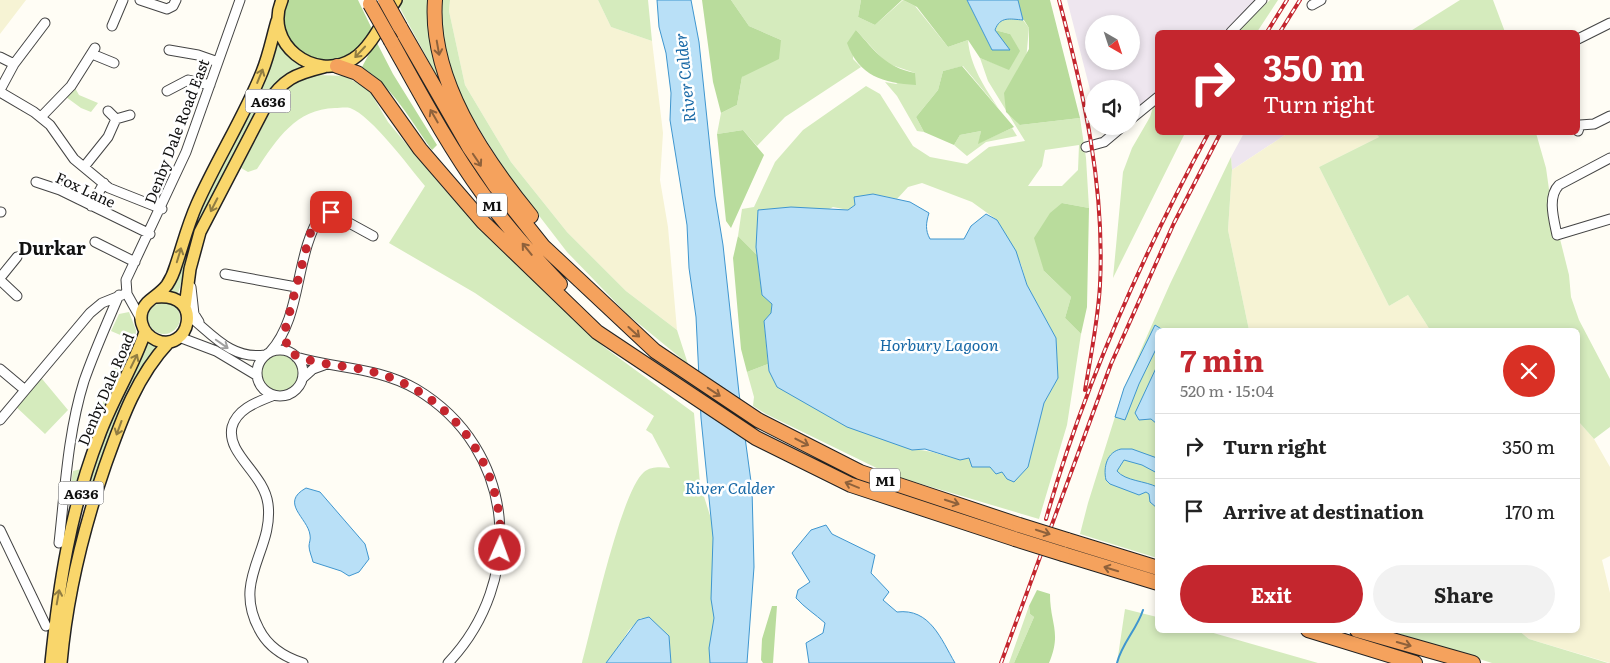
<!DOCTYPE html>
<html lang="en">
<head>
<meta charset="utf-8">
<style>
	:root { --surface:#fff; --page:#f2f2f2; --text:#222; --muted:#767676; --line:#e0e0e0; --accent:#c4262e }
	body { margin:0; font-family:Literata,serif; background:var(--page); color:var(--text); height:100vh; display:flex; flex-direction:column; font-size:19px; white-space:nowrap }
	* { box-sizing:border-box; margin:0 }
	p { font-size:16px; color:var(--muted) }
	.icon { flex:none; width:28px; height:28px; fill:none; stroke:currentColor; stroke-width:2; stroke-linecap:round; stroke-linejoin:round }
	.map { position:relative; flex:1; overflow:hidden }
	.side { position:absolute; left:1155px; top:328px; width:425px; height:305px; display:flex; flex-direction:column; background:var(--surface); border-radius:8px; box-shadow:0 2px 8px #0003 }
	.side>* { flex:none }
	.top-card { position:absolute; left:1155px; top:30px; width:425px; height:105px; border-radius:8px; box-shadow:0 2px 8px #0003; background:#c4262e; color:#fff; overflow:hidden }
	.needle { width:32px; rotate:141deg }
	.fabs { position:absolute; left:1085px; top:15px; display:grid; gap:10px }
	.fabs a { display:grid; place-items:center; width:55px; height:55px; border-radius:50%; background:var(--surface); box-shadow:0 2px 8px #0003; font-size:25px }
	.pin { position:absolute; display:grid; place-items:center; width:42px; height:42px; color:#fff; margin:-21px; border-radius:10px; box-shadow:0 2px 8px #0006 }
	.me { position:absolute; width:55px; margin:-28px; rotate:2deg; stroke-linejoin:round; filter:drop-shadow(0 0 4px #0008) }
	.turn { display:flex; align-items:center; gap:18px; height:105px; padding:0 25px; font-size:22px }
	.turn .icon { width:65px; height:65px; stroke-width:2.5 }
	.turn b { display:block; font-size:35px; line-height:42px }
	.round { display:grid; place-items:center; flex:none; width:52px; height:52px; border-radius:26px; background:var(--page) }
	.overview { display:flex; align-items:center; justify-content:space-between; height:85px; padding:0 25px }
	h1 { font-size:30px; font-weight:700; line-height:38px; color:var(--accent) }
	.cta { display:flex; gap:10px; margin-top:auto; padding:10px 25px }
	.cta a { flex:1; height:58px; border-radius:30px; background:var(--accent); color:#fff; font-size:20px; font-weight:700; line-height:58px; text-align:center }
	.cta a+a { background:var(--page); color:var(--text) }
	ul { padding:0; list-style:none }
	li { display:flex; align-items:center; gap:15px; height:65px; padding:0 25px; border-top:1px solid var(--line) }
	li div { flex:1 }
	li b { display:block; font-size:19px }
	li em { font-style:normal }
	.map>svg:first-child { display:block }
</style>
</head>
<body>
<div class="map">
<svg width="1610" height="663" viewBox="0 0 1610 663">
	<rect width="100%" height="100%" fill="#fffdf5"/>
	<path fill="#eee6ef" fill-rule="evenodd" d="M1067,0H1257L1227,32H1158L1157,92L1131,117V89H1094V105ZM1094,24H1131V61H1094Z
		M1244,133H1288L1232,170L1231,157Z"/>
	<path fill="#f6f3d4" d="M0,0H26L0,34Z
		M450,0H598L611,27L652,41L663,133L660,180L668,227L677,330L626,291L567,232L511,162L465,85L449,11Z
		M1288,133H1375L1379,137L1319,167L1389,306L1408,295L1430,330H1249L1228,230L1232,170Z
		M1578,421L1594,439L1610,467V556L1602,560L1610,593V663L1529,639L1518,630H1578Z"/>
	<path fill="#d5ebbd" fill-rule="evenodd" d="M402,0H430L445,91L401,10L399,5Z
		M441,0H450L449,11L465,85L511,162L567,232L626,291L677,330L688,364L627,314L567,252L510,178L458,95L440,32Z
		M598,0H648L652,41L611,27Z
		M731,0H861L858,17L875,25L903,0L915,6L948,47L968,40C970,66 985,88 999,109L963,66L943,71L938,90L916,117L924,132L917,131L897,96L885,82L896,84L915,73L886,63L856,30L853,59L861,67L785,117L757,146L743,130L717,134L721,113L737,105L742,77L781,40L749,26Z
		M1270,0H1278L1257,32H1235Z
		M1460,0H1493L1505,32H1409Z
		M1006,18L1023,20L1029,28L1020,125L1080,118L1086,158L1089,208L1062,203L1044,271L1071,297L1065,318L1081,334L1067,425L1039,519L891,475L766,414L753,406L754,397L747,372L768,364L769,372L912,450C933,448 950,462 969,458L973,467H990L1002,472L1028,467L1044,403L1058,378L1056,338L1027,285L1021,264L997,220L972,202L922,183L908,187L897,199L873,194L854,198L855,205L848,210L833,207L756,247L757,255L738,236L742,209L754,207L775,162L803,130L866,86L880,94L913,146L930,157L967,164L989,147L1025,141L988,81L980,58L1009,69L1010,34L995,30L998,23ZM1079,145L1078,170L1062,186H1028L1042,166L1045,150Z
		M277,39C284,53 294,63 309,67L296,69L284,77L193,242L178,294L168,291L195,219Z
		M318,75L345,76L369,90L388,122L443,188L492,241L604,347L694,413L700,484L714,528V618L711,663H670L647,621L641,618L629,630L608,663H582C592,627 621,491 644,472C651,466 662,467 670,468L652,434L646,430L654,416L475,293L389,243L425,186C409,167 372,116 350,108C346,107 339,108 335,108C296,109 277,139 257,169L248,172L241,168L272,108L294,82Z
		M75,88L79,95L98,103L91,112L81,108L66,97Z
		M1157,103L1158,132L1185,133L1113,278L1123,172L1132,148L1150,117L1153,107Z
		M1012,128L1017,136L986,142L967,156L954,145L960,135L981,131L979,143Z
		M1375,133H1536L1546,168L1556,239H1560L1569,275L1571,297L1579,320L1610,379V427L1594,439L1578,421V330H1430L1408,295L1389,306L1319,167L1379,137Z
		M1231,157L1232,170L1228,230L1249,330H1158L1157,558L1080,534L1088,503L1124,388L1170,284Z
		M148 318a16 16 0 1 1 32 0a16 16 0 1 1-32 0Z
		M129,312L136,330L135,347L73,496H69L73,471L81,469L125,337L111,331L119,314Z
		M146,340L158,346L145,363L91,496L87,489C94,464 102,437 113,413C123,391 144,363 146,340Z
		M261 374a19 19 0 1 1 38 0a19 19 0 1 1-38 0Z
		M38,374L68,410L45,434L13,404Z
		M1029,606L1030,614L1034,617L1014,663H1009Z
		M1125,609L1157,617L1158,630H1203L1318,663H1117Z
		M1387,630H1518L1529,639L1608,663H1492Z"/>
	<path fill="#b9dc9c" d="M287,0H358L372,29C367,36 361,48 353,53C314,79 266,37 287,0Z
		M702,0H731L749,26L781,40L779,59L742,77L737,105L721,113L713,82Z
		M861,0H902L875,25L858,17Z
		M903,0H967L992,50L995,30L1010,34L1020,51L1009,70L980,58L968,40L948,47L917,7Z
		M1018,0H1050L1080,118L1020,125L1006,112L1004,93L1029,49V28L1022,17Z
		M856,30C876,52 885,67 915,73L916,85C883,83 859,76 847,43Z
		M376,41L393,74L437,145L432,150C411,121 392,86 362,67Z
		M962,66L1014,127L978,144L981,131L960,135L954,145L924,132L916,117L938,90L943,71Z
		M743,130L764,155L731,228L726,221L717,134Z
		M1062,203L1089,208L1087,307L1081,334L1065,318L1071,297L1044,271L1034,238L1050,213Z
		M738,236L757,255L762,295L772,304L771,313L764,321L768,364L747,372L741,349L733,258Z
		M1037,590L1050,594C1050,624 1062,632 1049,663H1014L1034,617L1030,614L1029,606Z
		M772,606H777L773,663H763L761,660L762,639Z"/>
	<path fill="#b9e0f7" stroke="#3f96cf" d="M657,0H691L699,42L715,196L723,245L739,393L752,489L754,567L747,663H710L709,648L714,618L711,599L713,538L701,418L696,317L689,268L687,225L670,120L671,93L666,53L659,27Z
		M967,0H1018L1023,20C1010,19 1000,16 995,30L1010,50H992Z
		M873,194L910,202L929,213C926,223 925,230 930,239H964L971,226L986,214L997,220L1016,251L1027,285L1056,338L1058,378L1044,403L1028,467L1014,482L1007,479L1002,472L996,474L990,467H972L969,458L960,460L925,449L912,450L847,427L777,387L769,371L764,321L771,313L772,304L762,295L756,247L758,210L791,207L848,210L855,205L854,197Z
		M1155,325L1163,330H1158L1157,347L1139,384L1125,420L1115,417L1124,388Z
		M1157,366V424L1151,419L1139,420L1135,413Z
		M1121,449H1132L1157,458V473L1142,465L1124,460L1117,471C1125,481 1146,481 1157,487V508L1150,502L1149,494L1146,492L1139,495L1110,484L1106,480C1103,467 1107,452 1121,449Z
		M306,488L320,492L365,544L369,559L359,572L349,576L341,571L313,562C312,557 309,551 309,546C309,543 311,539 310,535C308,518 279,503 306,488Z
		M826,525L832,534L875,555L871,573L889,592L883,600L897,612C930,608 941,639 955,663H809L806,643L823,633L825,623C815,614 805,608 796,598L798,590L810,582L792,553L811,530Z
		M649,617L669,636L671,663H606L638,620Z"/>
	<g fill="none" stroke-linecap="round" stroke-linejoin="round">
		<path stroke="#3f96cf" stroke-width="2" d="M1117,663C1122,643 1137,629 1143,610"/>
		<g stroke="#444" stroke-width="11">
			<path id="minor" d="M140,0L167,9L173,6L176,0
				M1312,5L1321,0
				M112,26L123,0
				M1231,32L1262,0
				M1578,39L1610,23
				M169,50L198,55L218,62
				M92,54L114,63
				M0,57L14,64
				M0,90L14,64L45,23
				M167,91L188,80L210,85
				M0,92L34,112L50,125L74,159L109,188L162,209
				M108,111L116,119
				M41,117L71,86L95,48
				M1131,119L1158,97
				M1578,131L1580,125L1594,124L1610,116
				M1086,147L1104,142L1123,126
				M1610,158L1559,185C1547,197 1554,220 1557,235L1610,219
				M84,167L108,137L116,119L130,115
				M36,182L60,190L150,234
				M91,206L104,183
				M0,212H1
				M95,242L135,262
				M225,274L296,287
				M0,278L17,257
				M0,280L17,296
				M191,287L194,314L199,322
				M188,315C212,334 231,360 265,355
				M141,319L127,294L126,280L186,152L240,0
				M179,337L216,351L256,375
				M257 373a23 23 0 1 1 46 0a23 23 0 1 1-46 0Z
				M270,352C303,316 294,254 322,213H331L373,236
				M296,357C337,369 378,367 416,389C517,449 526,581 448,663
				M0,369L25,390
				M303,378L313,369L324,365
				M272,396C257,402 237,409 232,427C226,454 264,473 268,504C274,550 232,579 259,629C268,647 284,657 303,663
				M0,420L90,313L102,303L122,295
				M0,530L46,626
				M59,543C65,489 68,432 84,381C94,352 107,323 119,295"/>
		</g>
		<g stroke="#222" stroke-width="14">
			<path id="major" d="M282,0C263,43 314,83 353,59C372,47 384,18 396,0
				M156,297C206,292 189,355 156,340C141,333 136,315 147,303C154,296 161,293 167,285C171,279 174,272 176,265C183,244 188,224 197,204C217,159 244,117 262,72C269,55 272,38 277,21
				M185,307L190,269L200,232L266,105C283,79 295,74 324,67
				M51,663C59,584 70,511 99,436C112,400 133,368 145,332
				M61,663C67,595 83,530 105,466C121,421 136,377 169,342"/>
		</g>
		<g stroke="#222" stroke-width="16">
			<path id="highway" d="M435,0C429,79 483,157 531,216
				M400,27L469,147L496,187L543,246L655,351L758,420L860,472L1019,525
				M391,41C420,93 448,146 483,194C506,226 533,256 560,284
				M337,66L357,73L376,87L420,149L483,222L597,332L756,438L851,485L1015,539
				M1067,540L1158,568
				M1063,554L1158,583
				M1308,630L1415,663
				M1357,630L1473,663"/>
		</g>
		<use href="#minor" stroke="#fff" stroke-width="9"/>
		<use href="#major" stroke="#f9d66b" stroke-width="11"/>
		<use href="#highway" stroke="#f5a25d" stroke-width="14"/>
		<g stroke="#c4262e" stroke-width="4">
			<path id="rail" d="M1059,0C1084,94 1105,187 1100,285C1098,320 1091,355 1085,390
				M1267,32L1287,0
				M1280,32L1300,0
				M1046,519C1084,385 1143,254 1209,132
				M1001,663L1111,364L1174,223L1221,132"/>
		</g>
		<use href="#rail" stroke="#fff" stroke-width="2" stroke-dasharray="5.5" stroke-linecap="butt"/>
		<g stroke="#222" stroke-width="16" stroke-linecap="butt">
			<path id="highway-bridge" d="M385,0L400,27
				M370,4L391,41
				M1019,525L1067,540
				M1015,539L1063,554"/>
		</g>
		<use href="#highway-bridge" stroke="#f5a25d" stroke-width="14"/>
	</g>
	<defs><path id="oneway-shaft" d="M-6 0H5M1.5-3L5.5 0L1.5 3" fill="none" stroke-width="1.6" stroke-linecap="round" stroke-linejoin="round" transform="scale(1.25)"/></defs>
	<g stroke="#8e613b">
		<use href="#oneway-shaft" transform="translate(438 48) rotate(80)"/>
		<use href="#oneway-shaft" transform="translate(434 116) rotate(-120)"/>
		<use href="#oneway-shaft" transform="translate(477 160) rotate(56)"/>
		<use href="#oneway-shaft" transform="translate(527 249) rotate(-129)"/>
		<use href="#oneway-shaft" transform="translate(634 332) rotate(42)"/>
		<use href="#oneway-shaft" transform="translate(714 392) rotate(33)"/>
		<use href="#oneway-shaft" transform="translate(802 442) rotate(27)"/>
		<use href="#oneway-shaft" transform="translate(852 485) rotate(-158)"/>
		<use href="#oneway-shaft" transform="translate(952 502) rotate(18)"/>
		<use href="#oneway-shaft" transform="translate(1043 532) rotate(18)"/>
		<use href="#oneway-shaft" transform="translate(1111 569) rotate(-163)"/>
		<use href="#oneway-shaft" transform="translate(1404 644) rotate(16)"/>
	</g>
	<g stroke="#917d42">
		<use href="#oneway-shaft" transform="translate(360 52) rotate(133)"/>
		<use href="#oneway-shaft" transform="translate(260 76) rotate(-68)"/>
		<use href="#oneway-shaft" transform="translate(214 205) rotate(117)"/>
		<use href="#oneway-shaft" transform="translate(179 255) rotate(-73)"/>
		<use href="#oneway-shaft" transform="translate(134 361) rotate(-64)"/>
		<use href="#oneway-shaft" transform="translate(119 428) rotate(110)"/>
		<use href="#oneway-shaft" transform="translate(58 597) rotate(-80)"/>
	</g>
	<use stroke="#a0a0a0" href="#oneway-shaft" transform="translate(222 344) rotate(35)"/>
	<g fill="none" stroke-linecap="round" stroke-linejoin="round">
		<path stroke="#c4262e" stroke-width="9" stroke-dasharray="0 16.2" d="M331,212L322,213L310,234L284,334L289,352C317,367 347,364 377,373C455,396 506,469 500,550"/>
	</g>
	<g text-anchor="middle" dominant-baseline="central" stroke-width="5" stroke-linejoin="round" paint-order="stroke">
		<g fill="#fff" stroke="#585858" stroke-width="1">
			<rect x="245.5" y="89.5" width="45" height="23" rx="4"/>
			<rect x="477" y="193.5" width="30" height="23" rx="4"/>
			<rect x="870" y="468.5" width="30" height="23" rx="4"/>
			<rect x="58.5" y="481.5" width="45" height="23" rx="4"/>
		</g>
		<g font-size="14" font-weight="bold" fill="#111">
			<text x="268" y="101">A636</text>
			<text x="492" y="205">M1</text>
			<text x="885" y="480">M1</text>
			<text x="81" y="493">A636</text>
		</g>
		<g font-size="15" fill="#111" stroke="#fff">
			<text transform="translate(176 131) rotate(-69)">Denby Dale Road East</text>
			<text transform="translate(86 189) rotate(25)">Fox Lane</text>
			<text transform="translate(105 389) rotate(-67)">Denby Dale Road</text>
		</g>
		<g font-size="16" font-style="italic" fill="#1768a6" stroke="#fff">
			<text transform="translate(684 78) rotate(-96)">River Calder</text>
			<text x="939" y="344">Horbury Lagoon</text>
			<text x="730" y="487">River Calder</text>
		</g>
		<g font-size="18" font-weight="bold" fill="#111" stroke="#fff">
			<text x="52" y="247">Durkar</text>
		</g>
	</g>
</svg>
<div class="fabs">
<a><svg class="needle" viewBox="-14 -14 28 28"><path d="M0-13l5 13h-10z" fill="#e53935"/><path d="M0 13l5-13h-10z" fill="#767676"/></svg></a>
<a><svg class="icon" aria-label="sound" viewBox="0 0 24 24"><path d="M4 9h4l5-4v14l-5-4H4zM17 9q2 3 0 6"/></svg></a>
</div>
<div class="pin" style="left:331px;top:212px;background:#d93025"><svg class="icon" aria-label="arrive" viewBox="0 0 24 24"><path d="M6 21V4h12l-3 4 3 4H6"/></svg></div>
<svg class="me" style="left:500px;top:550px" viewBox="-20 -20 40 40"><circle r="17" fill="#c4262e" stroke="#fff" stroke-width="3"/><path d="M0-11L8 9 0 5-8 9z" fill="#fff"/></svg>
<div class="top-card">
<div class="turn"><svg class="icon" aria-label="right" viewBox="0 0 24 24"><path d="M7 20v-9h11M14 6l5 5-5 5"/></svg><div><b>350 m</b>Turn right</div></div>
</div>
<section class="side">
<div class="overview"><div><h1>7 min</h1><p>520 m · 15:04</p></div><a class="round" style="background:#d93025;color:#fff"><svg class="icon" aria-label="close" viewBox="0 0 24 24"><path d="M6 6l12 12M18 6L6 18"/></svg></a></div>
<ul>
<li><svg class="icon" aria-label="right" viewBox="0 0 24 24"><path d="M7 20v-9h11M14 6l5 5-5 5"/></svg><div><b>Turn right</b></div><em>350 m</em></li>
<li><svg class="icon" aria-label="arrive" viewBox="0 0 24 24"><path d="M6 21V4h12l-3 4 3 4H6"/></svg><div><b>Arrive at destination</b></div><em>170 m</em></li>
</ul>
<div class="cta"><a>Exit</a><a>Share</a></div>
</section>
</div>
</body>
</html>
